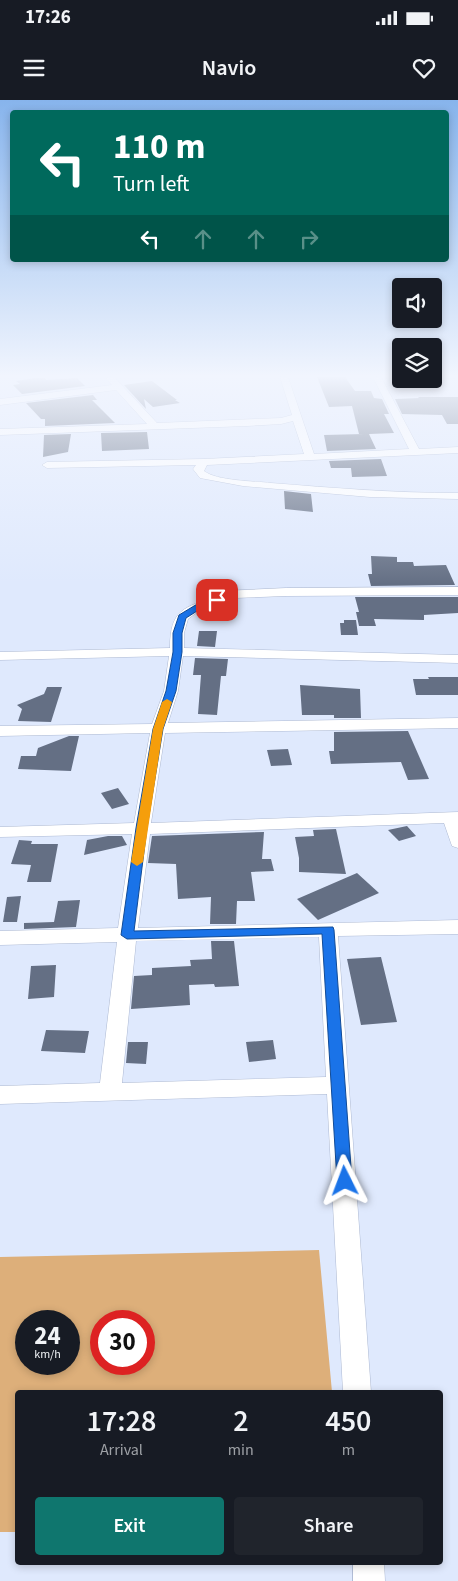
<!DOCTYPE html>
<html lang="en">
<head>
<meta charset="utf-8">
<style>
	:root { --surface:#171b24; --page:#20242c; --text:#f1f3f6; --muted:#9ea1a6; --accent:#0f766e }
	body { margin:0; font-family:"Source Sans 3",sans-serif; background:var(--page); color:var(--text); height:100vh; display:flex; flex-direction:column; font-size:19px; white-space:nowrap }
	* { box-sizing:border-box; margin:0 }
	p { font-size:16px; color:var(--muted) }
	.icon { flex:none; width:28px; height:28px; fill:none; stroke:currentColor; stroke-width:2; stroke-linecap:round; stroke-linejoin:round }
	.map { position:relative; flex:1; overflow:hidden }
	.side { position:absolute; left:15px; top:1290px; width:428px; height:175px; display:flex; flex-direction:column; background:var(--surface); border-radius:5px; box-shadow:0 2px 8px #0003 }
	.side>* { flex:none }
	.top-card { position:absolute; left:10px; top:10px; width:439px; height:152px; border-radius:5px; box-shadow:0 2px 8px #0003; background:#00695c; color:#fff; overflow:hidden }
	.controls { position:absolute; left:392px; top:178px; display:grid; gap:10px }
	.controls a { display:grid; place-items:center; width:50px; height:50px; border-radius:5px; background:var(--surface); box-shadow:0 2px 8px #0003; font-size:25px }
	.speed { position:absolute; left:15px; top:1210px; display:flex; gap:10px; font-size:25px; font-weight:700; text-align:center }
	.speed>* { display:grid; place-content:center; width:65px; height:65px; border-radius:50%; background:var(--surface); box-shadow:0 2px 8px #0003; line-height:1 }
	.speed small { font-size:12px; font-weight:400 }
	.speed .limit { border:8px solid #d22; background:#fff; color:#111 }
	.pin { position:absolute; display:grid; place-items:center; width:42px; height:42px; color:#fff; margin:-21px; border-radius:10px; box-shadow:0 2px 8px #0006 }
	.me { position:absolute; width:55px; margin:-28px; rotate:357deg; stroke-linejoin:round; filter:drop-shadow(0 0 4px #0008) }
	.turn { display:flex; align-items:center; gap:18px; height:105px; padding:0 20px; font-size:22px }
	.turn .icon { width:65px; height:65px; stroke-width:2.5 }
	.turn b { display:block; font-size:35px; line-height:42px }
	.lanes { display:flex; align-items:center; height:48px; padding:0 20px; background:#0003; justify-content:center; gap:25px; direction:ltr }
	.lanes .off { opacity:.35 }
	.eta { display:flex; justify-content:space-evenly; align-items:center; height:85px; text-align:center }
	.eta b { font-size:30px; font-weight:600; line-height:35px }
	.primary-button { display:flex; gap:10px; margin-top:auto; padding:10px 20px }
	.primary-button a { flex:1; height:58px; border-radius:5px; background:var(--accent); color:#fff; font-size:20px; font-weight:600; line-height:58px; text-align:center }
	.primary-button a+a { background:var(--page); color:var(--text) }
	.status { display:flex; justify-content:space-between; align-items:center; height:35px; padding:0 25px; background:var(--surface); direction:ltr }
	.status svg { height:14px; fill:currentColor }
	header { display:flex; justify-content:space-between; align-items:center; height:65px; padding:0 20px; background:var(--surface); font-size:22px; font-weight:600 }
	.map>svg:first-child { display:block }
</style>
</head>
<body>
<div class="status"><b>17:26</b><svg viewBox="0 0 49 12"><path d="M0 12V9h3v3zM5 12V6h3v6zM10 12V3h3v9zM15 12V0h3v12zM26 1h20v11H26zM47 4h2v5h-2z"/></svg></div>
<header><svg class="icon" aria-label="menu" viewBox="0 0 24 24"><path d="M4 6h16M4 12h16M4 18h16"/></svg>Navio<svg class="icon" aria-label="heart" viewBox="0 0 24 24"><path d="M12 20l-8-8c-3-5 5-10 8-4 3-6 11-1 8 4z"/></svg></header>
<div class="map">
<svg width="458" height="1481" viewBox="0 0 458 1481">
	<rect width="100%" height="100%" fill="#dfe9fd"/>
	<path fill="#ddaf7a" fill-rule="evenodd" d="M319,1150L332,1292H18L17,1432H0V1157ZM26,1221H69V1264H26ZM101,1221H144V1264H101Z"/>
	<path fill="#646f84" d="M317,277H345L355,291H371L374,298L382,299L389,314H384L394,333L369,334L376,349L327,351L324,335L364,334H359L352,306L329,307Z
		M35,278H45L46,280L77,278L85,286L22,294L13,285L20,284L16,281Z
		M152,281L177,300H175L180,303L153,307L144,299L146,309L124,285Z
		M93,295L97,300H92L115,323L45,326V319H41L26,303Z
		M418,297H458V324H447L442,315L402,314L395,299L419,298Z
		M147,332L149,349L102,351L101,333Z
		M71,334L68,352L43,357L44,335Z
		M381,359L387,376L352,377L351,368H331L329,361Z
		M284,391L311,394L313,412L285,409Z
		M371,456L397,457V462H413L414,466L446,465L455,485L371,486L368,474H372Z
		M355,497H458V513L424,515V520L374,519L376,526H359L356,512H359Z
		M344,520H356L358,535H341L340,523H344Z
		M199,531H217L215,547L197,546Z
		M195,558L228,559L226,576H221L217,615L198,614L201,575H193Z
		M428,577H458V595H416L413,579H429Z
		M300,585L360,589L361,618H334V615H302Z
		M47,587H62L51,622L18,621L22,609L17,605L44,594Z
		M408,631L429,679L408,680L401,662L331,664L329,651H334V632Z
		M69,636H79L71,671L18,669L21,656H36L38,648Z
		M288,649L292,665L271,666L267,650Z
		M118,688L129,704L112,709L101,693Z
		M407,726L416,736L399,741L388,730Z
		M336,729L346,774L299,772V758L295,737L314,736L313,730Z
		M264,732L262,759H271L274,771L251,772L255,801H237L236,824H210L211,797L178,799L176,764L148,763L152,736Z
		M108,736H122L127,745L84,755L87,740Z
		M19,740L32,741L31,744H58L51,782H27L31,765L11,764Z
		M357,773L379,793L318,820L297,799Z
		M21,796L17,822H3L7,797Z
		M80,800L76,827L24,829V823L54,822L58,801Z
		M211,841H234L239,886L215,887L214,884L189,885L190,905L131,909L134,876L152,875V868L191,866L190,860L212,859Z
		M381,857L397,922L361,925L347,859Z
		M56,865L54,897L28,899L31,866Z
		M46,930L89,931L85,953L41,951Z
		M273,940L276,959L249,962L246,942Z
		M128,942H148L146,964L126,963Z"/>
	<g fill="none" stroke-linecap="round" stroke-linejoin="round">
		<g stroke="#adb9d2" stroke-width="1">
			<path id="minor" d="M108,277H114L157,323L281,318L292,315L280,277H288L314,354L409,349L373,277H381L419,349L458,347V353L207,365L204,371C217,381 254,381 271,383C333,388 395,393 458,393V399L370,397L243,386L200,378L193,369L196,365L47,368L42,365L47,362L204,359L304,354L293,321L281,324L247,326L0,335V329L147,324L116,290L0,305V299L112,285L107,279Z
				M458,487V495L286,496L235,498L196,513L188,519L184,533V548L458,555V563L183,556L178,591L168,623L458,618V628L165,633L151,723L458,712V748L452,746L444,723L150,734L138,828L458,820V834L338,836L371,1292H343L327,994L0,1004V986L100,983L117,842L0,845V831L118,828L132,734L0,737V727L134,723L150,633L0,636V626L152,624L164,591L169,556L0,560V552L170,548C170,509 184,508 216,496L217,492L222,491L286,488ZM319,837L326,977L122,983L136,841Z
				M353,1462H384L385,1481H353Z"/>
		</g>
		<use href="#minor" fill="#fff" fill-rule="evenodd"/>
	</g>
	<linearGradient id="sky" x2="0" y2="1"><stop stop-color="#87b4ec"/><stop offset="0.57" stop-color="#f1f5fe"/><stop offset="1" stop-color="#f1f5fe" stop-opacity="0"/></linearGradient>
	<rect width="458" height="484" fill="url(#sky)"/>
	<path fill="#1a73e8" stroke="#114b97" d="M217,497L220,498V501L205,506L186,518L182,533V552L176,591L163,629L147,728L134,831L333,827L334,830L352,1081L350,1086L345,1088L339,1086L337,1081L322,834L127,839L121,835L136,728L153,629L166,591L173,552V533L179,515L199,503Z"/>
	<path fill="#f59e0b" d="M167,599L172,602L163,629L143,762L137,766L131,762L153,629L162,602Z"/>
</svg>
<div class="controls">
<a><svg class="icon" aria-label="sound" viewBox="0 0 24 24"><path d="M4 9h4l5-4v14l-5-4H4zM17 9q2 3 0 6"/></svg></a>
<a><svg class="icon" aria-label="layers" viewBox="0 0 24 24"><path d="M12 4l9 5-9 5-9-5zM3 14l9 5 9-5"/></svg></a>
</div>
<div class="speed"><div>24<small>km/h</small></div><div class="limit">30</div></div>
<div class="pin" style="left:217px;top:500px;background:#d93025"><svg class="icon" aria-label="arrive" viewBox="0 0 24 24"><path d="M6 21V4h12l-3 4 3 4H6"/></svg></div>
<svg class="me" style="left:345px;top:1081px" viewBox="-20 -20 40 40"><path d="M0-17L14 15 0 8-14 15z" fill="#1a73e8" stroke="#fff" stroke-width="4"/></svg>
<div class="top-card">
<div class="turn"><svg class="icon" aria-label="left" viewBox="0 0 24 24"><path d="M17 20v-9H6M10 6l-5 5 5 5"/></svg><div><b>110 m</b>Turn left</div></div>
<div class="lanes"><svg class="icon" aria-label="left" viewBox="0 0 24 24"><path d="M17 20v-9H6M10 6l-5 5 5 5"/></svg><svg class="icon off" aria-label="ahead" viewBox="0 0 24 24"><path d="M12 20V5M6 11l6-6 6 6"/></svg><svg class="icon off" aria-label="ahead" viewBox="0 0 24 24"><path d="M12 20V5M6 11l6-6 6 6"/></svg><svg class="icon off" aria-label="right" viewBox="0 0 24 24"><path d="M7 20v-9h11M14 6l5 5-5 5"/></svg></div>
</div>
<section class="side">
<div class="eta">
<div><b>17:28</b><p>Arrival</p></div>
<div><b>2</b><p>min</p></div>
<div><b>450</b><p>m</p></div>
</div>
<div class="primary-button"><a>Exit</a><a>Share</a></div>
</section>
</div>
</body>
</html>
